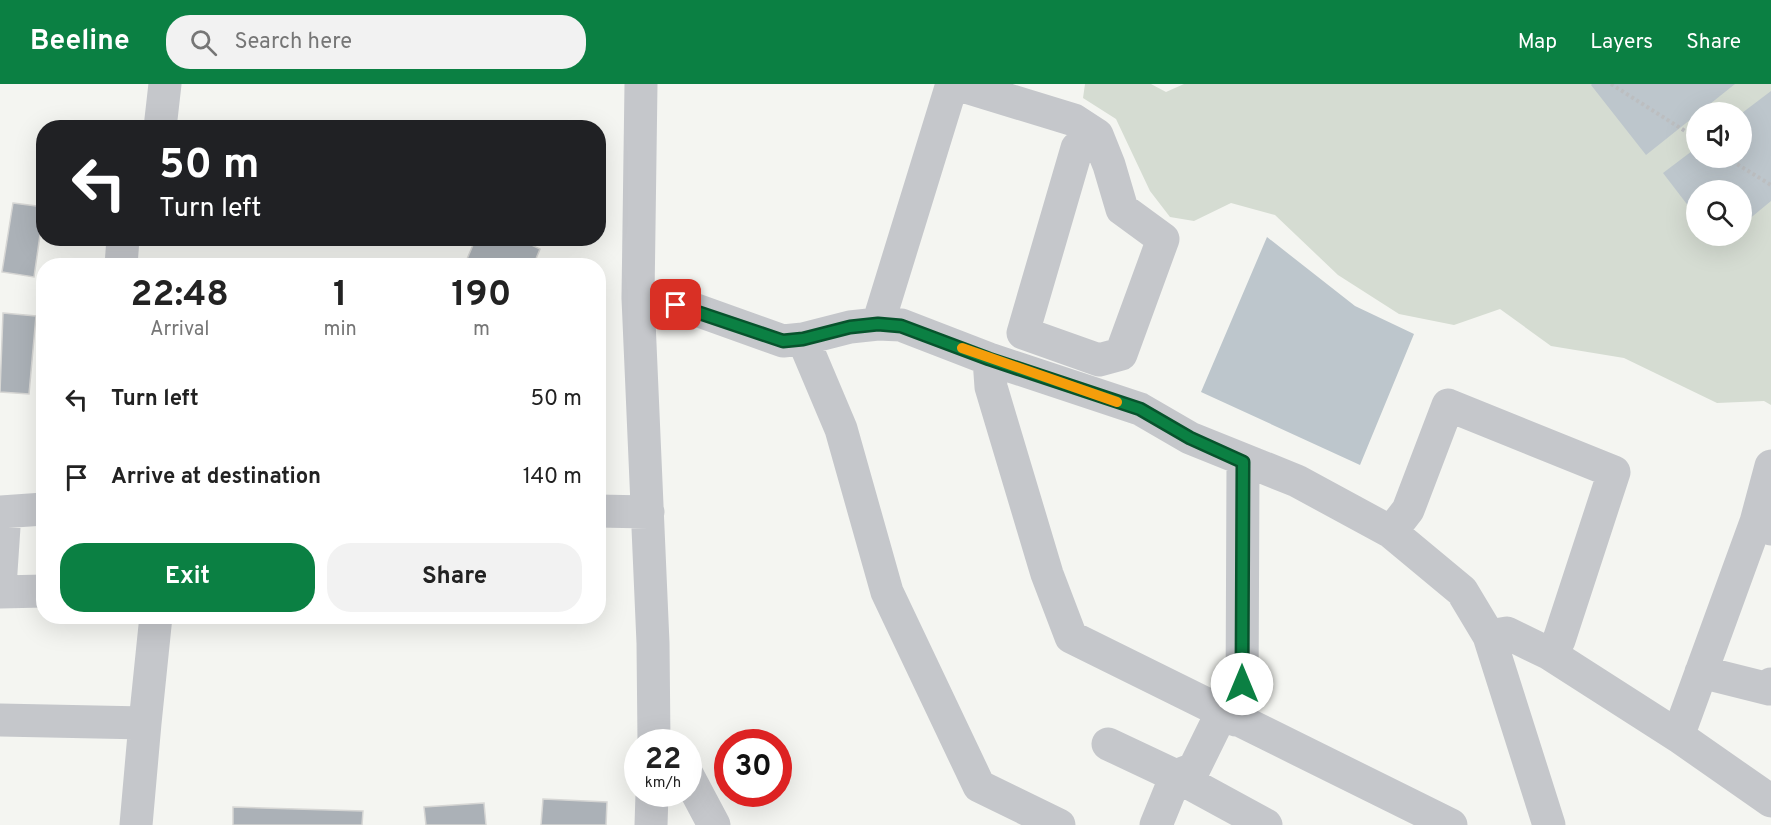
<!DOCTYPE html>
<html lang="en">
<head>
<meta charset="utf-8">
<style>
	:root { --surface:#fff; --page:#f2f2f2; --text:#222; --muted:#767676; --accent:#0b8043 }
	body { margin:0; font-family:Overpass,sans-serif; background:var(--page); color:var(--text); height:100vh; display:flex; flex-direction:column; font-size:22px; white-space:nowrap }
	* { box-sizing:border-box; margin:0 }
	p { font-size:20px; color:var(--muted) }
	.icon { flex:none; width:33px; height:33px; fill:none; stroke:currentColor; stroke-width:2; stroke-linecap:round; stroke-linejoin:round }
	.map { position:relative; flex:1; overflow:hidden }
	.panel { position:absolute; left:36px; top:174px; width:570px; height:366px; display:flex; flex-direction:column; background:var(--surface); border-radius:24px; box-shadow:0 6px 24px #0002 }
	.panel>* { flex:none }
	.banner { position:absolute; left:36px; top:36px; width:570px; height:126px; border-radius:24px; box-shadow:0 6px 24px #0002; background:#202124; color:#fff; overflow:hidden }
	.buttons { position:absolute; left:1686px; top:18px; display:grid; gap:12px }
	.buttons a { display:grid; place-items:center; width:66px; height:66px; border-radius:50%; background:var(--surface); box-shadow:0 6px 24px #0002; font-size:30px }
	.speed { position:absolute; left:624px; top:645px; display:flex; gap:12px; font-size:30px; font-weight:700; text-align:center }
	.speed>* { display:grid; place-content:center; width:78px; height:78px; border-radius:50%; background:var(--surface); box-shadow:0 6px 24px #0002; line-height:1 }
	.speed small { font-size:15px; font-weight:400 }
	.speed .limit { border:9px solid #d22; background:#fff; color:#111 }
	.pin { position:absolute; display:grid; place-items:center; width:51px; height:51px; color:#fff; margin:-26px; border-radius:12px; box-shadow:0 3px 9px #0006 }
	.me { position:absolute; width:66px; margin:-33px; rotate:0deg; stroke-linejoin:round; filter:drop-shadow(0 0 4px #0008) }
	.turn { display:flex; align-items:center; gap:21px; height:126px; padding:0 24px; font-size:27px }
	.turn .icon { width:78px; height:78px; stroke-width:2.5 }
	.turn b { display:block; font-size:42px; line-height:51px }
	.eta { display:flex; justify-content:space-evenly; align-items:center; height:102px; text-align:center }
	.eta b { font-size:36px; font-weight:700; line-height:42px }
	.cta { display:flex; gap:12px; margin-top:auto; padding:12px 24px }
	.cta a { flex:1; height:69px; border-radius:24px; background:var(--accent); color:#fff; font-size:24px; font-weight:700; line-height:69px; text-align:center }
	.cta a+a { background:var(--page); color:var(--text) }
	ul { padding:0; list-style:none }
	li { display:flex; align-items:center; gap:18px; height:78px; padding:0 24px }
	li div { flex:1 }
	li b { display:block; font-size:22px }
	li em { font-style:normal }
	header { display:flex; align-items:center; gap:36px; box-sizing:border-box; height:84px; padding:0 30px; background:var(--accent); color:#fff }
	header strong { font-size:28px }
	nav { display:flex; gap:33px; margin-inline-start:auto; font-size:21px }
	.search { width:420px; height:54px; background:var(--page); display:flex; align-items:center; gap:15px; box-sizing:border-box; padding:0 21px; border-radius:24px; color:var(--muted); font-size:22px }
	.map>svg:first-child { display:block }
</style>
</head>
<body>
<header>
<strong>Beeline</strong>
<div class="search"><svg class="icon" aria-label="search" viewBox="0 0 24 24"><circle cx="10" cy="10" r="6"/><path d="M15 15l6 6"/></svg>Search here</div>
<nav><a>Map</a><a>Layers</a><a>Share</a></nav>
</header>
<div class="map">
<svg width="1771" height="741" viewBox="0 0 1771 741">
	<rect width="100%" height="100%" fill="#f4f5f1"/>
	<path fill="#d5dcd2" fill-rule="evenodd" d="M1085,0H1151L1166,8L1184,0H1771V321L1764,317L1717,319L1624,274L1551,262L1500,225L1454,241L1399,230L1338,191L1275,131L1231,119L1194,137L1170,133L1150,107L1116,35L1083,14ZM1696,28H1742V74H1696ZM1696,106H1742V152H1696Z"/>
	<path fill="#bdc6cc" d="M1735,0L1646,71L1591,1L1592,0Z
		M1771,7V117L1742,141V106H1696V132L1663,89L1696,64V74H1742V29Z
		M1267,153L1355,222L1414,250L1360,381L1201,308Z"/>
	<path fill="#abb1b7" stroke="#d6d6d4" stroke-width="1.5" d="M13,119L44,123L34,193L2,188Z
		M476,154H517L540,165L533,182H464Z
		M3,229L36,232L29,310L0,308Z
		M598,461H601L598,513Z
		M543,715L607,718L606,741H541Z
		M484,719L486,741H426L424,723Z
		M233,723L363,727L362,741H233Z"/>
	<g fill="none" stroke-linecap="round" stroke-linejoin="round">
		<path stroke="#bcbec0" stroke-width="4" stroke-dasharray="3 3" stroke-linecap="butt" d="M1611,0L1696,54
			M1727,74L1771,101"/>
		<path stroke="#c5c7cb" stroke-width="33" d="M641,0L638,214L653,559L654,658
			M956,0L1074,36L1097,51
			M160,44L165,0
			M1097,51L1109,81L1122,125L1163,155L1121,270L1099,276L1023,249L1077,64Z
			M121,182L123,154
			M638,214L688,223L783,257L803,255L850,243L878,240L901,241L989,275L1140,325L1190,354L1297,397L1391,448L1462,507L1489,552L1549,741
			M878,240L952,0
			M803,255L841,345L887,508L979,702L1059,741
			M989,275L991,303L1047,490L1071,553L1451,741
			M598,427L648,428
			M0,428L44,425
			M1756,438L1771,382
			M1391,448L1408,426L1448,321L1614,388L1559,556L1550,570
			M0,503L5,428
			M0,508L44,507
			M1489,552L1507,549L1550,570L1678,652L1771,717
			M1701,588L1769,605L1771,600
			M0,636L145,639L156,532
			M1236,636L1242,622L1243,378
			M1678,652L1756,438L1771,445
			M1108,660L1176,692L1266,741
			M688,692L714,741
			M136,741L145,639
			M651,741L652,710
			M1156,741L1176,692L1194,685L1222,628"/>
	</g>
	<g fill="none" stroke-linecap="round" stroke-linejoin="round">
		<g stroke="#07532c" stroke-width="15">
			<path id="route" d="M676,221L783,257L803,255L850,243L878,240L901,242L989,275L1140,325L1190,354L1243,378L1242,600"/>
		</g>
		<use href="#route" stroke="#0b8043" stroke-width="10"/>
		<path stroke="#f59e0b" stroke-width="10" d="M962,264L1117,318"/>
	</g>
</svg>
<div class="buttons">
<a><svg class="icon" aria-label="sound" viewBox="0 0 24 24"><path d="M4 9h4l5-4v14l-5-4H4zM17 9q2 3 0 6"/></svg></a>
<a><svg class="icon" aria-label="search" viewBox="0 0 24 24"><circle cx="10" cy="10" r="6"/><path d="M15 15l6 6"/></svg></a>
</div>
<div class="speed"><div>22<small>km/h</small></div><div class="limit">30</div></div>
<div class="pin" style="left:676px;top:221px;background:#d93025"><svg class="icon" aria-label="arrive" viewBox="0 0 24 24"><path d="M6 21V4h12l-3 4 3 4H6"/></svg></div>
<svg class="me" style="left:1242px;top:600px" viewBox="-20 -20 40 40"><circle r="19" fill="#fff"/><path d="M0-13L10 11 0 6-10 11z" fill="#0b8043"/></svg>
<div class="banner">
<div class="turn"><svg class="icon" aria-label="left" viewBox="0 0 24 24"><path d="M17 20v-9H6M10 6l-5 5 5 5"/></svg><div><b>50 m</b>Turn left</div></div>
</div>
<section class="panel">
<div class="eta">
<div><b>22:48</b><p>Arrival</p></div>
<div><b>1</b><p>min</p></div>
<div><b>190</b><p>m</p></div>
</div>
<ul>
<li><svg class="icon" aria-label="left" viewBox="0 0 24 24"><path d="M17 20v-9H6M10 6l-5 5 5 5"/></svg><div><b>Turn left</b></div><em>50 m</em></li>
<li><svg class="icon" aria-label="arrive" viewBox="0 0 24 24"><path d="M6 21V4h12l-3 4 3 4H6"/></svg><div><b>Arrive at destination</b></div><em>140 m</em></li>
</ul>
<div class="cta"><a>Exit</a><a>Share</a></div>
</section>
</div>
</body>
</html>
